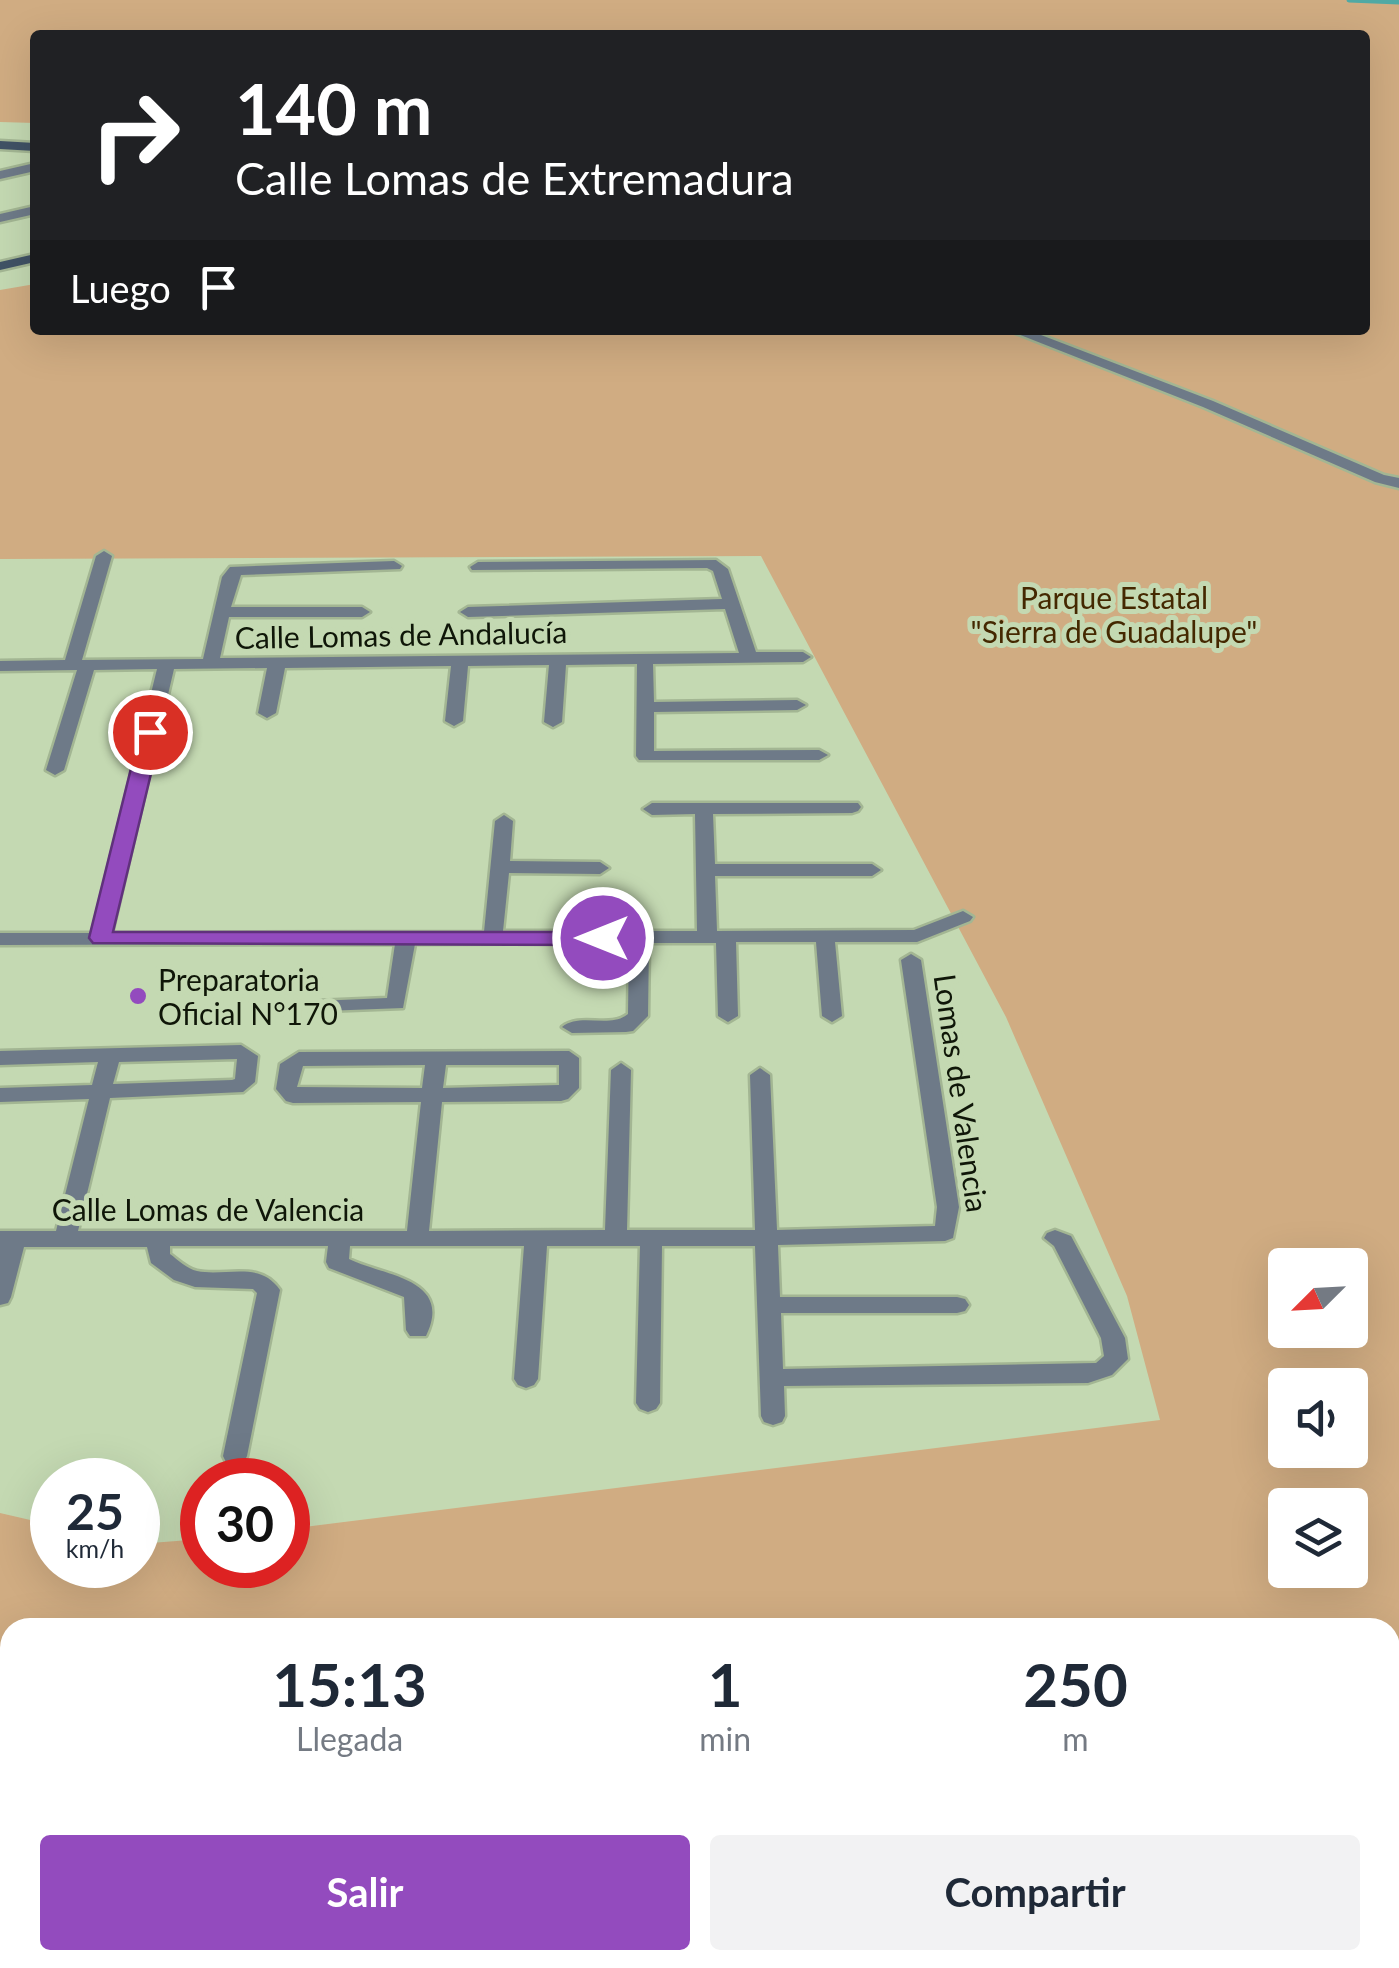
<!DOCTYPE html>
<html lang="es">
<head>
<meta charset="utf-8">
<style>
	:root { --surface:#fff; --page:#f2f2f3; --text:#1f2937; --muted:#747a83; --accent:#934bbe }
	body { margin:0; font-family:Lato,sans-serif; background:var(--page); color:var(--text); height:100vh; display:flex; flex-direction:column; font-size:38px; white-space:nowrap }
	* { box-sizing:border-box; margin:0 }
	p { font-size:32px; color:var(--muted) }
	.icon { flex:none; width:55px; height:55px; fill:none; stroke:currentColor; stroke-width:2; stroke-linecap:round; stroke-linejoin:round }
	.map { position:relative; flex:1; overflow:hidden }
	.sheet { position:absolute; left:0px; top:1618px; width:1400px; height:352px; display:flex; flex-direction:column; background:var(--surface); border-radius:30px 30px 0 0; box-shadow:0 10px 40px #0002 }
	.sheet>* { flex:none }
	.banner { position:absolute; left:30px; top:30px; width:1340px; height:305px; border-radius:10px; box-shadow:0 10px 40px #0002; background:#202124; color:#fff; overflow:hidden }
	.needle { width:65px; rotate:246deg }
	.controls { position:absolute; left:1268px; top:1248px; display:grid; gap:20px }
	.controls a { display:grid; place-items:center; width:100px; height:100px; border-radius:10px; background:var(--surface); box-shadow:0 10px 40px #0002; font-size:50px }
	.speed { position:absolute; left:30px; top:1458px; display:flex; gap:20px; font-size:50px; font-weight:700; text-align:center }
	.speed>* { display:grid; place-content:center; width:130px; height:130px; border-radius:50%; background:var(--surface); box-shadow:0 10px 40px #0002; line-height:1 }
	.speed small { font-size:25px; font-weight:400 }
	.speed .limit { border:15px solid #d22; background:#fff; color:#111 }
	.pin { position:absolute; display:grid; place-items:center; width:85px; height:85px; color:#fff; margin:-42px; border:5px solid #fff; border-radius:50%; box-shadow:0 2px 10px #0007 }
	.me { position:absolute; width:110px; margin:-55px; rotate:270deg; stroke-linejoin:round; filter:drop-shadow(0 0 8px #0008) }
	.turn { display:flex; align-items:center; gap:35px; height:210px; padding:0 40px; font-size:45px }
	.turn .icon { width:130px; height:130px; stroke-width:2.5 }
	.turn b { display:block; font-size:70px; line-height:85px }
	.then { display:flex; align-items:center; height:95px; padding:0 40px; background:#0003; gap:20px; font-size:38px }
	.eta { display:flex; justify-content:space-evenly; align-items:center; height:170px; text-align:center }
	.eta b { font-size:60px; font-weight:700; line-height:70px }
	.primary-button { display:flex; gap:20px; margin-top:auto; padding:20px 40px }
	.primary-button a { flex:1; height:115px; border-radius:10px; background:var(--accent); color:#fff; font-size:40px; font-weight:700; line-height:115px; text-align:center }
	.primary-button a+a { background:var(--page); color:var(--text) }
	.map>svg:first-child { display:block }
</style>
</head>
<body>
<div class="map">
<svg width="1399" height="1968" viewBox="0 0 1399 1968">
	<rect width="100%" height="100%" fill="#c4d9b2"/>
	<path fill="#d0ac82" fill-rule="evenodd" d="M0,0H1399V1968H0V1513L52,1525V1565H138V1544L202,1539V1565H288V1529L1160,1420L1127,1296L1006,1017L761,556L0,559V290L35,284V330H1365V35H35V123L0,122ZM1285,1265H1350V1330H1285ZM1285,1385H1350V1450H1285ZM1285,1505H1350V1570H1285ZM10,1628H1390V1960H10Z"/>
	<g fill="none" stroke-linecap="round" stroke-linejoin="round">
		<path stroke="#50a9a4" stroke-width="5" d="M1349,0L1399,2"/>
		<g stroke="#a3b693" stroke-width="5">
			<path id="street" d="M35,163V171L0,179V171Z
				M35,206V214L0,222V214Z
				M1008,330H1028L1213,401L1384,475L1399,478V488L1375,482L1203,407Z
				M104,551L112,556L82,660L203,659L222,577L230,567L394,561L402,566L400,569L241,575L231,607H362L370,612L362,617H229L220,658L739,653L725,609L468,617L460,612L468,607L722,599L713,571L707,568L472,570L470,567L478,562L716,560L728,569L756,652H803L811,657L803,662L653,664L654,702L797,700L806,705L797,710L654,712V751L819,750L828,755L819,760H639L636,756L637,664L566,665L562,722L553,727L544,722L549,665L468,666L463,721L454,726L445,721L451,666L285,668L276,713L267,718L258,713L267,668L174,669L112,933L484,932L495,821L504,815L513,821L510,861L600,862L609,868L600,874L509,873L503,931H697L695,814L652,815L643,809L652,803H858L861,807L858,811L852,813L713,814L715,864H872L881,870L872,876H715L717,931L914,930L963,911L973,917L970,921L917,942H835L842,1016L832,1022L822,1016L816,942H736L738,1016L728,1022L718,1016L716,943H649L648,1016L633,1031L626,1032L572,1033L562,1027C580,1012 610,1029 628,1014L629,943L415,944L403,1008L324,1011L314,1005L317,1001L387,998L395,944L0,945V933H92L157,669L94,670L64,770L55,775L46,770L77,670L0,671V661L65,660L96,556Z
				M911,954L921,960L959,1207L953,1238L945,1241L778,1245L780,1297H957L965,1299L969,1305L965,1311L957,1313H781L783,1369L1096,1363L1104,1356L1101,1338L1054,1246L1044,1238L1047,1233L1055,1230L1071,1236L1125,1338L1128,1359L1112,1375L1088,1383L784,1386L785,1416L782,1422L773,1425L764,1422L761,1416L755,1246H662L660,1403L656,1409L648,1412L640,1409L636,1403L640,1246H547L538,1379L534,1385L526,1388L518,1385L514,1379L524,1246H350L349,1259C383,1276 454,1278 426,1336H410L406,1330L404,1297L329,1268L326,1262L328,1246H170V1254C178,1260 187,1269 197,1271C226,1277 260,1260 280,1290L247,1456L244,1462L235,1465L226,1462L223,1456L257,1293L253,1289L195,1287L174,1280L151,1263L147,1247H24L11,1297L8,1303L0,1305V1231H56L89,1099L0,1102V1088L92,1085L98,1062L0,1065V1051L241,1045L258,1056L255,1082L243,1092L110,1098L78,1231H407L421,1102L293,1103L286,1101L276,1089L280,1064L299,1052L569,1051L579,1058V1088L568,1099L561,1101L442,1102L429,1231L605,1230L611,1070L621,1063L631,1070L627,1230H755L750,1075L760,1068L770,1075L777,1230L935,1226L937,1207L901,960ZM237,1059L235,1079L232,1080L113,1084L119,1062ZM425,1065L422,1088L297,1087L303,1066ZM446,1065H559V1085L443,1088Z"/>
		</g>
		<g stroke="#a3b693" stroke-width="5">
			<path id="secondary" d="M0,141L35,143V151L0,149Z
				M35,254V262L0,270V262Z"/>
		</g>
		<use href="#street" fill="#6e7a88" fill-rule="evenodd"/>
		<use href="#secondary" fill="#405265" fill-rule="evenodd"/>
	</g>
	<path fill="#934bbe" stroke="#60317c" stroke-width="2.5" d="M150,726L161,732L113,932H603L614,938L603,945L93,943L89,938L140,732Z"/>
	<circle fill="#934bbe" stroke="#c4d9b2" stroke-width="4" cx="138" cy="996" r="10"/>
	<g text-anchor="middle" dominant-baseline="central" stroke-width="10" stroke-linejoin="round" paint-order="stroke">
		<g font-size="30" fill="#442800" stroke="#c4d9b2">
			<text x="1114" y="597">Parque Estatal<tspan x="1114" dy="34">"Sierra de Guadalupe"</tspan></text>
		</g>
		<g font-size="30" fill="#0f1608" stroke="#c4d9b2">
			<text transform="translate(401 634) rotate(-1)">Calle Lomas de Andalucía</text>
			<text transform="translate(962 1093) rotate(82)">Lomas de Valencia</text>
			<text x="208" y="1209">Calle Lomas de Valencia</text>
		</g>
		<g font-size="30" fill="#0f1608" stroke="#c4d9b2" text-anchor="start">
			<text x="158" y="979">Preparatoria<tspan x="158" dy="34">Oficial N°170</tspan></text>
		</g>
	</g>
</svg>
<div class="controls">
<a><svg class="needle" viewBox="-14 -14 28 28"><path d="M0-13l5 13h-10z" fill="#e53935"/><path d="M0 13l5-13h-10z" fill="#747a83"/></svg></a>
<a><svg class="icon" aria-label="sound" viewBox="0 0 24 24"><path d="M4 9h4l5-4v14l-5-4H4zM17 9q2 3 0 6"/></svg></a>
<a><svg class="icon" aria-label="layers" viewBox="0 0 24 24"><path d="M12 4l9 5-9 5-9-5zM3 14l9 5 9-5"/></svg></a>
</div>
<div class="speed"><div>25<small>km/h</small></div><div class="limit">30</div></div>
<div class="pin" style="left:150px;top:732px;background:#d93025"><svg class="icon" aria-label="arrive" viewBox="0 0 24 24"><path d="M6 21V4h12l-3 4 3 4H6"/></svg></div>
<svg class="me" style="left:603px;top:938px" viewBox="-20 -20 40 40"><circle r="17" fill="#934bbe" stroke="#fff" stroke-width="3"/><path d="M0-11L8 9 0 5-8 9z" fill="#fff"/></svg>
<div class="banner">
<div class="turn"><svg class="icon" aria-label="right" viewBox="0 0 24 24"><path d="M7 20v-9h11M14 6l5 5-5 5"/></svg><div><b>140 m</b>Calle Lomas de Extremadura</div></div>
<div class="then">Luego<svg class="icon" aria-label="arrive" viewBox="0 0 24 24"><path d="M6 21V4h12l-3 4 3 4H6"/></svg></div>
</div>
<section class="sheet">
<div class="eta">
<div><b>15:13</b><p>Llegada</p></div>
<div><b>1</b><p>min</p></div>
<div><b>250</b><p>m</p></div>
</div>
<div class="primary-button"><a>Salir</a><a>Compartir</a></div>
</section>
</div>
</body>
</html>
